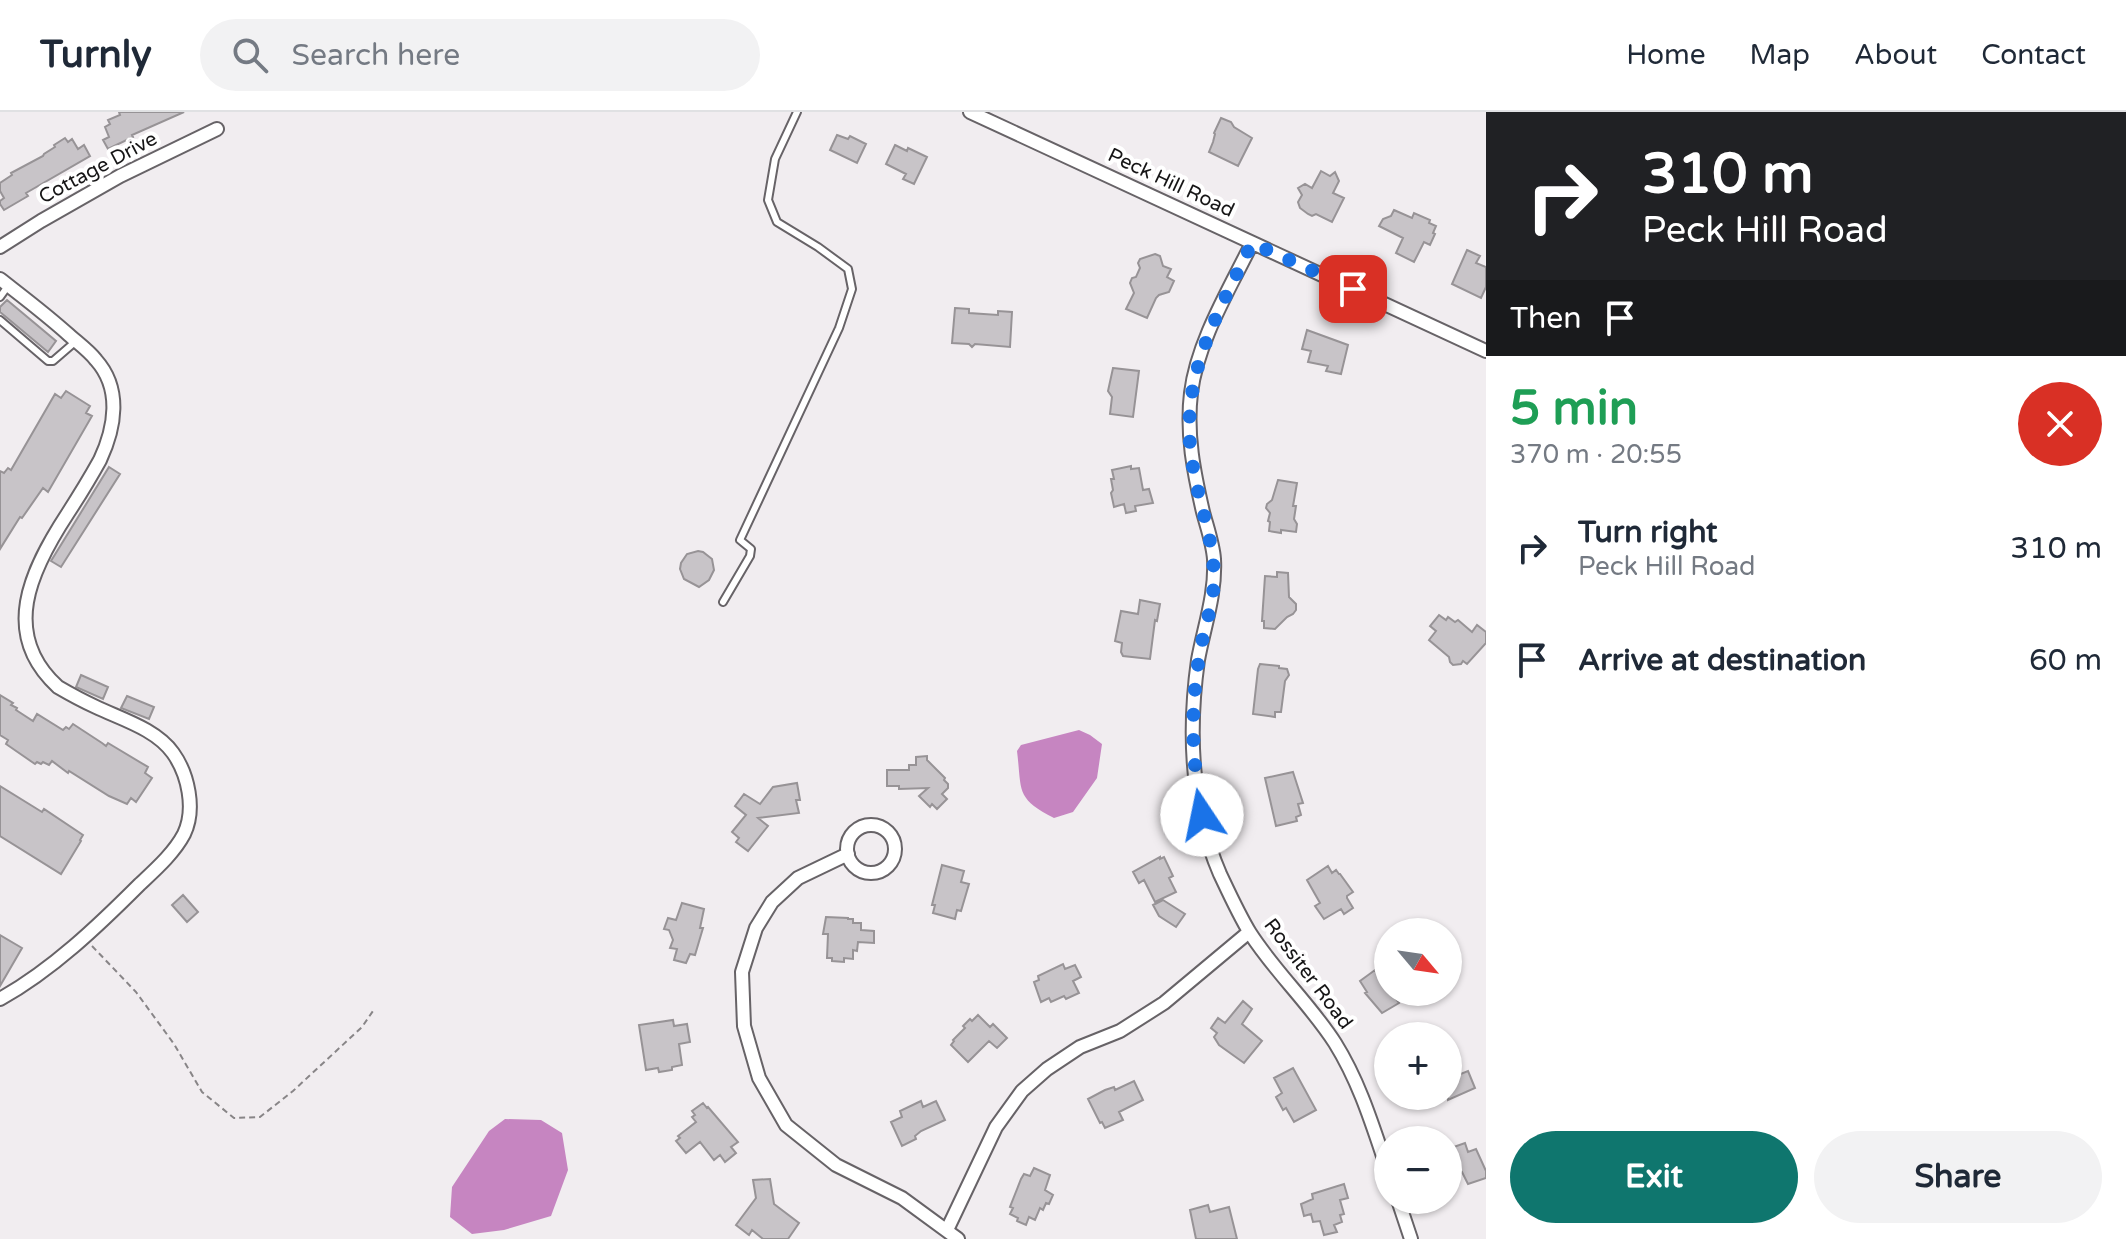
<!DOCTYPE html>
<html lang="en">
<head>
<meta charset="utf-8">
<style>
	:root { --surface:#fff; --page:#f2f2f3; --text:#1f2937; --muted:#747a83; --line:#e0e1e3; --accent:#0f766e }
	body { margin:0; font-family:"Varela Round",sans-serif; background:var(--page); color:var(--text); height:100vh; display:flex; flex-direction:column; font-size:30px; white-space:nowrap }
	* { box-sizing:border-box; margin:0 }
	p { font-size:26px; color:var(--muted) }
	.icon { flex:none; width:44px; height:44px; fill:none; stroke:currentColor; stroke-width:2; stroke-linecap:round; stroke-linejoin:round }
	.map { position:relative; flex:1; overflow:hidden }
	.details { display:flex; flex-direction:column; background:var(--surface); width:640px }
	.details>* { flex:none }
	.banner { background:#202124; color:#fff; overflow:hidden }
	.needle { width:52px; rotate:119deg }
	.tools { position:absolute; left:1374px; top:806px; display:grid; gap:16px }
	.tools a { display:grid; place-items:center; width:88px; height:88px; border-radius:50%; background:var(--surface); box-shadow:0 2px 6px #0004; font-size:40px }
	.pin { position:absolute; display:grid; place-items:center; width:68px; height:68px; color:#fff; margin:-34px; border-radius:16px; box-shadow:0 4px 12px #0006 }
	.me { position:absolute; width:88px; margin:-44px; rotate:349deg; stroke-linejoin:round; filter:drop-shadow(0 0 6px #0008) }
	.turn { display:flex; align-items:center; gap:28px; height:168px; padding:0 24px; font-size:36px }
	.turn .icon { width:104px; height:104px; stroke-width:2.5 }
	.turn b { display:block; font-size:56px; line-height:68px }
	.then { display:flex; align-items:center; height:76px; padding:0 24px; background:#0003; gap:16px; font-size:30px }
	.round { display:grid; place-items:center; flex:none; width:84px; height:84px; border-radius:42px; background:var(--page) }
	.headline { display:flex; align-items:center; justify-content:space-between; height:136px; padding:0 24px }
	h1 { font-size:48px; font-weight:700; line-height:60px; color:#1e9e55 }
	.button { display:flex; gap:16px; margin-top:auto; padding:16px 24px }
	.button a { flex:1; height:92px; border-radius:48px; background:var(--accent); color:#fff; font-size:32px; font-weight:700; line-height:92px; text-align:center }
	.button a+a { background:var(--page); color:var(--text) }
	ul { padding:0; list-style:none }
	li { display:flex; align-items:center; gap:24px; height:112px; padding:0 24px }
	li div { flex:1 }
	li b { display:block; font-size:30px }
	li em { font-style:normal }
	header { display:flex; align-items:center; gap:48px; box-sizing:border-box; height:112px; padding:0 40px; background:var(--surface); border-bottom:2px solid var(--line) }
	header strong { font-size:38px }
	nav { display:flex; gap:44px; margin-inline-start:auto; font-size:28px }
	.search { width:560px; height:72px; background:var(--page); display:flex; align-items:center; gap:20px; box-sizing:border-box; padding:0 28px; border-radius:44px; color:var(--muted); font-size:30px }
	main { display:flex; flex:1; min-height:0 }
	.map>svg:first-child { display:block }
</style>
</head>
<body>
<header>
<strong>Turnly</strong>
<div class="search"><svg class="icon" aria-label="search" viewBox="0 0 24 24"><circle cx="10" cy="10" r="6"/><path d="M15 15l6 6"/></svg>Search here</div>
<nav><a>Home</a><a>Map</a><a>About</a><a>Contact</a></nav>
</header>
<main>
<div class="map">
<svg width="1486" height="1127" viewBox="0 0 1486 1127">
	<rect width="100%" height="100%" fill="#f1edf0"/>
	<path fill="#c685c1" d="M1079,618L1090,623L1102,632L1097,666L1073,700L1054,706C1015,686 1022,679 1017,639L1021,633Z
		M505,1007L541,1008L562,1021L568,1058L551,1104L504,1118L472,1122L450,1105L452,1075L489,1019Z"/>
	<path fill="#c8c4c8" stroke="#979396" stroke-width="2" d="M119,0H184L132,23L133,25L108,37L103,28L109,25L105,15L110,12L108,8L120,3Z
		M1221,6L1231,10L1234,15L1252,26L1238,54L1209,40L1213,30L1215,22L1214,21Z
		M837,23L848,27L850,24L866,32L857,51L830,38Z
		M65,26L68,30L72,27L78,37L84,33L90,44L26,81L28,84L4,98L0,92V89L4,86L0,79V71L12,63L11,61L43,44L44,42L55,35L54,33Z
		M895,33L907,39L908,36L927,45L914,72L903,67L906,62L886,52Z
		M1321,59L1330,64L1335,60L1339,69L1333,81L1344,86L1332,110L1316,102L1312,104L1308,102L1300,96L1298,90L1302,83L1298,76L1305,72L1312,76Z
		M1394,98L1412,106L1414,101L1430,108L1429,111L1436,114L1433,121L1435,122L1430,133L1424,130L1414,150L1396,141L1403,126L1379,114L1383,107L1391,104Z
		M1467,138L1480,144L1476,151L1486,155V175L1481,186L1452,172Z
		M1155,142L1160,144L1163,154L1171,157L1167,165L1174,169L1169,180L1159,183L1156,186L1147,206L1126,197L1134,181L1130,171L1132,166L1136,165L1140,156L1138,151L1140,147Z
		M7,188L56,229L48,240L0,200V195Z
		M955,196L969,197V201L998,203V199L1012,200L1010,235L975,232L972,235L969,232L952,231Z
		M1307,218L1348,233L1341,262L1326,259L1328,254L1308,250L1311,239L1302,237Z
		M1113,256L1139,259L1133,305L1110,302L1112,285L1108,279Z
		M66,279L90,294L86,301L92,304L48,380L43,376L22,406L20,405L0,437V359L4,361L8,356L11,358L55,282L61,286Z
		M1131,354V357L1139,356L1143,378L1149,377L1153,391L1135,394L1136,399L1126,401L1124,392L1114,395L1111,381L1113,378L1111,367H1114L1112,358Z
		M109,355L120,362L61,455L51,449Z
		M1278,368L1297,371L1293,394H1296L1294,407L1297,412L1296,420L1281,418V421L1269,419L1270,410L1268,409L1270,401L1266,396L1267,392L1272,388Z
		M698,439L703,440L712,447L714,458L709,468L699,475L684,467L680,457L681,451L687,442Z
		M1277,460L1288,461L1289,485L1296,492V498L1293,502L1287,505L1275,517L1264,516V509H1262L1265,464L1277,465Z
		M1140,488L1160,492L1157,509L1155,508L1150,547L1123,544L1121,540L1122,531L1115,529L1121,499L1138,502Z
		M1439,503L1446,508L1448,505L1455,510L1458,508L1472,520L1477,513L1486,520V531L1467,552L1463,549L1461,552L1453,553L1450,550L1449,545L1429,528L1436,519L1430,514Z
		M1260,552L1279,554V556L1287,557L1289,563L1285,569L1281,600H1275V605L1253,602L1258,557Z
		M81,563L108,575L103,587L76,575Z
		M0,583L13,591L11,593L17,596L16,598L33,609L37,602L63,618L66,615L69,617L73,612L102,631L106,634L108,631L148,655L145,661L152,666L136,690L131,686L127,692L109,684L69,659L68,661L52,649L49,653L43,650L41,652L37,650L35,652L6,632L8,628L0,623Z
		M127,584L154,595L149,607L121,596Z
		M927,644V648L945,666L944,668L948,672V676L942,682L947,687L937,697L932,692L930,695L919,684L928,676L899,677V674H887V658H909V653H916V645Z
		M1293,660L1303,691L1298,692L1301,703L1296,705L1297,709L1276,714L1265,666Z
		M797,671L800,688H796L799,701L758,706L768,714L748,739L736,730L739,726L732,720L746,703L735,694L744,682L760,692L773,675Z
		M0,674L42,700L44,697L83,723L80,728L81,729L61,762L0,724Z
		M1160,745V747L1164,745L1173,764L1169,766L1176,780L1155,790L1144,768L1139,771L1133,760Z
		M942,753L964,759L961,770L969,772L961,799L957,798L955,807L933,801L935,793H932Z
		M1328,754L1332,761L1336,758L1339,762H1340L1353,780L1347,784V786L1353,796L1344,802L1341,797L1324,807L1315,794L1320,791L1307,768Z
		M183,783L198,800L187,810L172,793Z
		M1163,788L1185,802L1176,815L1159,804L1153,793Z
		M682,791L704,797L700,816H703L695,843L690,842L686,851L674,848L677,837L670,836L673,828L669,818L664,817L668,806L676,808Z
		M826,805L848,806V807H853V811H861V818L874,819V831L858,830L857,839L853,838V847L844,846V850L832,849V846H827L828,822H823Z
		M0,823L22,836L0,874Z
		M1063,852L1065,857L1075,853L1081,865L1073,869L1079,881L1066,887L1064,884L1051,890L1049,886L1041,890L1034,870L1039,868L1038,864Z
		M1388,857V880H1391L1399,891L1382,901L1365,881L1367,880L1360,869L1375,858L1379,863Z
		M1243,889L1252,897L1242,912L1262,929L1244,951L1219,933L1214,925L1217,921L1211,916L1218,906L1225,911Z
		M978,903L990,915L993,912L1007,926L997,936L989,929L968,950L951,933L954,929L953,928L965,916L963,914L970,907L972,909Z
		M673,908L674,914L687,912L690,930L679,932L682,953L672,955V958L659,960L658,956L646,958L639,913Z
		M1293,956L1316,998L1294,1010L1286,996L1283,998L1276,985L1282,981L1274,966Z
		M1468,959L1475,976L1448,988V967Z
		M1134,969L1143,988L1119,1000L1123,1008L1105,1016L1102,1010L1100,1011L1088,987L1105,978L1114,975L1115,978Z
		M921,989L923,995L936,989L945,1008L921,1019L915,1024L916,1027L902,1034L891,1010L902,1005L900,999Z
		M703,991L707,996L708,995L738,1030L731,1035L736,1041L725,1050L720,1043L714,1048L700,1030L686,1041L676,1029L680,1026L678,1024L696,1010L692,1005L695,1003L692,999Z
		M1465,1031L1468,1040L1476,1037L1486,1059V1066L1468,1072L1462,1060L1450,1064L1448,1058V1037Z
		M1034,1056L1050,1063L1045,1078L1053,1083L1049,1092L1046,1091L1043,1098L1040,1096L1035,1108L1029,1105L1026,1113L1017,1109L1018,1106L1010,1102L1013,1096L1010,1095L1021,1067L1024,1062L1030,1064Z
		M770,1067L774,1092L799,1111L788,1127H763L752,1118L749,1123L736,1113L756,1086L753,1068Z
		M1344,1072L1348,1086L1340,1088L1344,1102L1340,1103L1342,1110L1334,1113L1337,1120L1324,1123L1320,1109L1313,1110L1311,1102L1304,1104L1301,1092L1313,1087L1312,1082Z
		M1208,1093L1210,1100L1229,1095L1237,1127H1196L1190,1098Z"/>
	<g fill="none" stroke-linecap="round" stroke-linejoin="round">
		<g stroke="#676367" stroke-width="10">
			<path id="lane" d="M0,185L8,174
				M0,208L48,249H53L75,230
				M723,490L750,444L751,437L740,428L839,216L852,177L848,157L818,135L777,110L768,88L775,47L797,0"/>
		</g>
		<g stroke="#676367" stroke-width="16">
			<path id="street" d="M970,0L1486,239
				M1252,131C1230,176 1197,230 1191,281C1186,322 1194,361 1203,400C1207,415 1213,432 1214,447C1216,482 1204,515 1198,548C1188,619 1191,695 1220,762C1229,781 1239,803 1250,821C1275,860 1310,892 1335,931C1360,971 1373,1015 1388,1059
				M0,135L41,109L120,64L217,17
				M0,167C23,185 47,203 69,223C78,231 89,239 96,248C122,277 115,316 100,348C90,366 79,384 68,401C30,459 0,522 58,575C70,582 83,589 96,595C121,607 156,617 173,641C188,662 196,697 184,722C174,741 156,757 140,772C98,814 52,858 0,887
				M847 737a24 24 0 1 1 48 0a24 24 0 1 1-48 0Z
				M848,742L798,766L772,790L756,816L742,860L744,914L759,966L786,1013L836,1053L902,1086L958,1127
				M1398,1088L1411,1127
				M947,1118L996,1015L1022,979L1047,957L1080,935L1120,919L1164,891L1249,820"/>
		</g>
		<path stroke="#888587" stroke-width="2" stroke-dasharray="6 4" stroke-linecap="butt" d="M92,834L136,880L174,932L202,980L234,1006L260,1005L293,979L362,915L375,896"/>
		<use href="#lane" stroke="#fff" stroke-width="6"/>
		<use href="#street" stroke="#fff" stroke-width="12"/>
	</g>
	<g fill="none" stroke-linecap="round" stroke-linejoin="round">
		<path stroke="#1a73e8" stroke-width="14" stroke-dasharray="0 25.2" d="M1202,703C1192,650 1190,600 1199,546C1202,524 1210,503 1213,481C1218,438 1200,397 1193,355C1177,268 1216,206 1252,131L1353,177"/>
	</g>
	<g text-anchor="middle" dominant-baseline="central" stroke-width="8" stroke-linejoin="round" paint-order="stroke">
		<g font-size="20" fill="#161516" stroke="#fff">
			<text transform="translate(98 56) rotate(-28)">Cottage Drive</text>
			<text transform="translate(1171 71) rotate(25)">Peck Hill Road</text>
			<text transform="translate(1308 862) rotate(53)">Rossiter Road</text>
		</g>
	</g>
</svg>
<div class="tools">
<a><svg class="needle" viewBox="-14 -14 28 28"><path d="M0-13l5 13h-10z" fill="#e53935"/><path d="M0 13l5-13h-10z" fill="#747a83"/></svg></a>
<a>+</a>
<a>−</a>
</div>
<div class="pin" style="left:1353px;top:177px;background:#d93025"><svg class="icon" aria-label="arrive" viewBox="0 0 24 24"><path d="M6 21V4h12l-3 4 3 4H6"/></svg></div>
<svg class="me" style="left:1202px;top:703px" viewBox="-20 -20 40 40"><circle r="19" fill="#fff"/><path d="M0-13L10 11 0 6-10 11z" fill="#1a73e8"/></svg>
</div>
<section class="details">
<div class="banner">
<div class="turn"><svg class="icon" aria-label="right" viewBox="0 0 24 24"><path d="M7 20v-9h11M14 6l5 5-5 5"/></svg><div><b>310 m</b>Peck Hill Road</div></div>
<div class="then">Then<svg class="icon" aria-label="arrive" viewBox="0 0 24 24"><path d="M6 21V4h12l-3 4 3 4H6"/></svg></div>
</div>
<div class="headline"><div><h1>5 min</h1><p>370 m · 20:55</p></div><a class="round" style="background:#d93025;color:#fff"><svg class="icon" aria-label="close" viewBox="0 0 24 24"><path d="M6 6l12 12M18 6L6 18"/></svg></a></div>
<ul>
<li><svg class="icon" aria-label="right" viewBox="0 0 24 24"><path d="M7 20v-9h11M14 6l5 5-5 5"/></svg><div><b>Turn right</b><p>Peck Hill Road</p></div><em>310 m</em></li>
<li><svg class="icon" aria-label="arrive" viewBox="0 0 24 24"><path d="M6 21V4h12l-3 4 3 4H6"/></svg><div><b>Arrive at destination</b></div><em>60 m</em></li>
</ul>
<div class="button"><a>Exit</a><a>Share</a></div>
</section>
</main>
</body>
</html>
